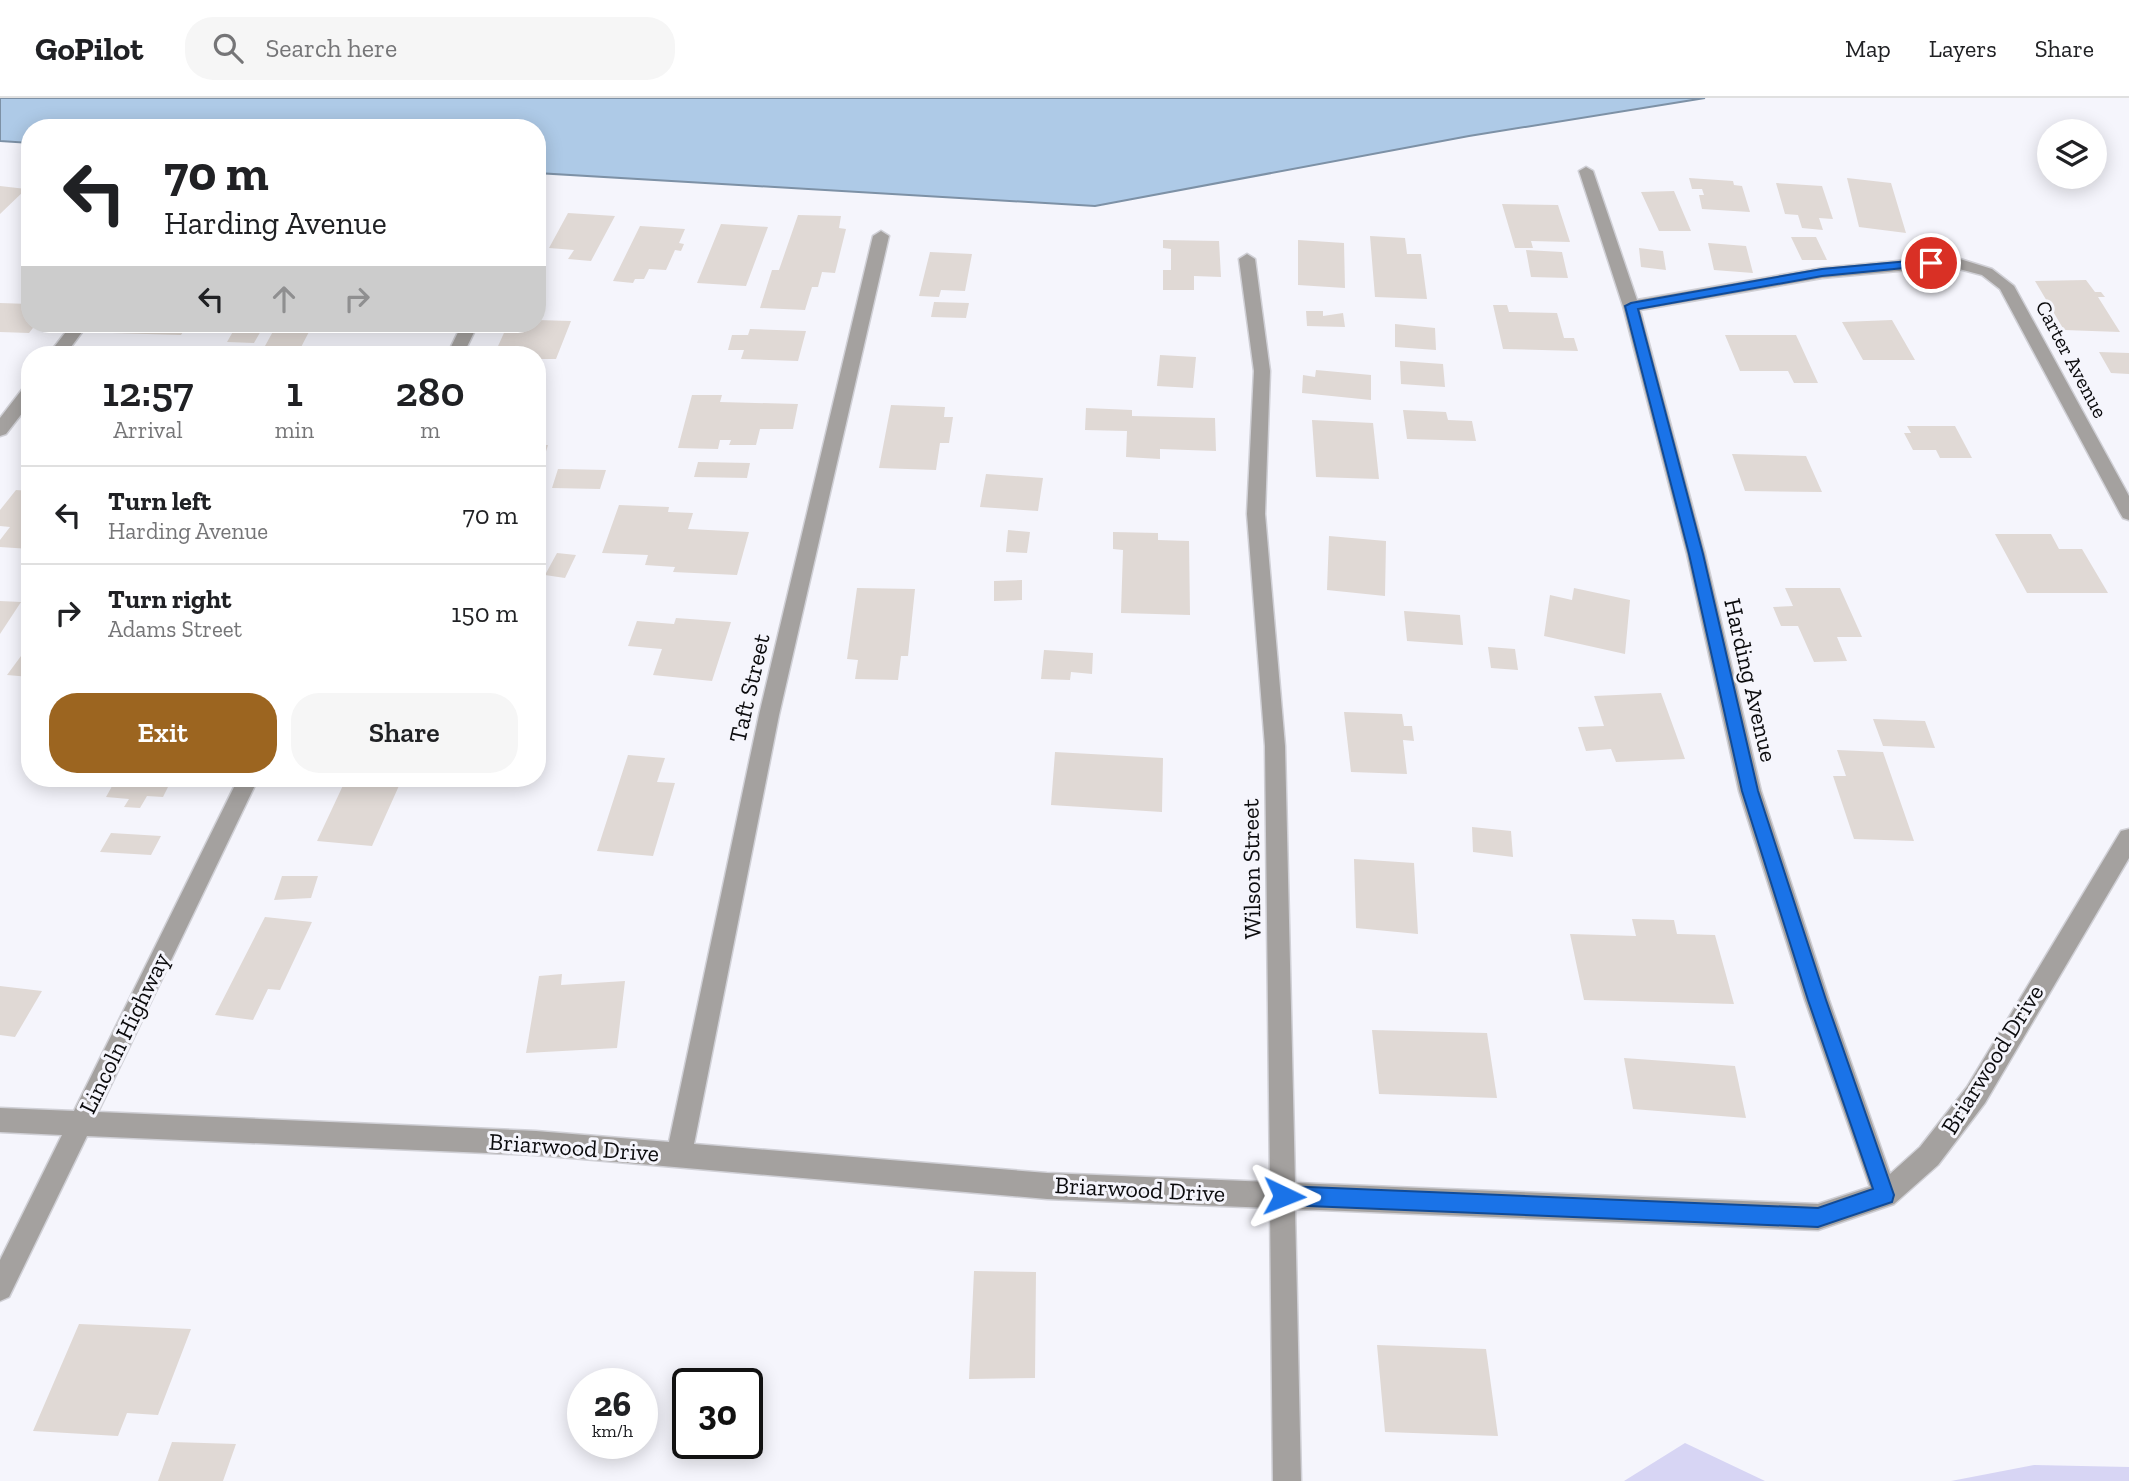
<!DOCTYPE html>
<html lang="en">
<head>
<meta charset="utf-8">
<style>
	:root { --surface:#fff; --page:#f6f6f6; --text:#202124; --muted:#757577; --line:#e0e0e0; --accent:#9c6520 }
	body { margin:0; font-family:"Zilla Slab",serif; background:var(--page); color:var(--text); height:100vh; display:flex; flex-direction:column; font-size:26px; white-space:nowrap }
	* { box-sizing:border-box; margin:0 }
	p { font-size:23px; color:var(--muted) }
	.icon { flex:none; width:38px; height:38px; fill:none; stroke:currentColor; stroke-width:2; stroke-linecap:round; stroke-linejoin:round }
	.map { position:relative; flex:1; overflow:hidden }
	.sheet { position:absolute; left:21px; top:248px; width:525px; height:441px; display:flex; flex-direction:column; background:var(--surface); border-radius:28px; box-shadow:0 4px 18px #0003 }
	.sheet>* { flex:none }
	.banner { position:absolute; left:21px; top:21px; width:525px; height:214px; border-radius:28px; box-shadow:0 4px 18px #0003; background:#fff; color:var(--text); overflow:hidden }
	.controls { position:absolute; left:2037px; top:21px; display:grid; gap:14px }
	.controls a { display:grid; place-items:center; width:70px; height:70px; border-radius:50%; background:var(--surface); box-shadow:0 4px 18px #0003; font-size:35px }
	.speed { position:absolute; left:567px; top:1270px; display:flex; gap:14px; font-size:35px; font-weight:700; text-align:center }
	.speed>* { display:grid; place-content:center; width:91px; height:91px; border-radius:50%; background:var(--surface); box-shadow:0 4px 18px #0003; line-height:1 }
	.speed small { font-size:18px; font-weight:400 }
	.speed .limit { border:4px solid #111; border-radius:10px; background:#fff; color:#111 }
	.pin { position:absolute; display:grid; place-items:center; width:60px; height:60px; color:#fff; margin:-30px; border:4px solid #fff; border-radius:50%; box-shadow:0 2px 7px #0007 }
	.me { position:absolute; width:77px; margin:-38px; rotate:92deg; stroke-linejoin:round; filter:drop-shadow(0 0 5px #0008) }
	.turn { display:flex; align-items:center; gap:24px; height:147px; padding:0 28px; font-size:32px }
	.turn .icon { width:91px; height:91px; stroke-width:2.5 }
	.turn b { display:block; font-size:49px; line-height:60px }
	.lanes { display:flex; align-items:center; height:66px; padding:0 28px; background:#0003; justify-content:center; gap:35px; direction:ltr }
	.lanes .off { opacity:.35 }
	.eta { display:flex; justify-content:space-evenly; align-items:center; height:119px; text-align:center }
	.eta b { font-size:42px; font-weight:600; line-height:49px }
	.action { display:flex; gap:14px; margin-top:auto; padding:14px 28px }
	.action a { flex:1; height:80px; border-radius:28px; background:var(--accent); color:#fff; font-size:28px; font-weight:600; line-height:80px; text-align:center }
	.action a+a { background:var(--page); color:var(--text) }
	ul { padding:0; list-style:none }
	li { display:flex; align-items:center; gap:21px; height:98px; padding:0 28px; border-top:2px solid var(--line) }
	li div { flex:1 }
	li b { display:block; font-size:26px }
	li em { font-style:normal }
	header { display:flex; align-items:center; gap:42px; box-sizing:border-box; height:98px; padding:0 35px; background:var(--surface); border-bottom:2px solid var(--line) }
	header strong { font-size:33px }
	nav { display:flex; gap:38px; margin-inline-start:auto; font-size:24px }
	.search { width:490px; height:63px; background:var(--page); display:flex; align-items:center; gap:18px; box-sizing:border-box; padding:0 24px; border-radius:28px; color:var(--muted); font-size:26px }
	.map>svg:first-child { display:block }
</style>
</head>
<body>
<header>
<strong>GoPilot</strong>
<div class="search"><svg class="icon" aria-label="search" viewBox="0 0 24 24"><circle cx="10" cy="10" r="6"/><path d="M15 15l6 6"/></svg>Search here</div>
<nav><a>Map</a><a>Layers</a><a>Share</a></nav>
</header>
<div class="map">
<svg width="2129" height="1383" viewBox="0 0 2129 1383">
	<rect width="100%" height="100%" fill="#f5f5fc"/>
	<path fill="#d7d5f4" d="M1685,1345L1765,1383H1624Z
		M2034,1367L2129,1369V1383H1951Z"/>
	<path fill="#aecae7" stroke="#7d91a6" stroke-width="2" d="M0,0H1705L1469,38L1095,108L537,75V30H30V45L0,43Z"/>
	<path fill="#e0d9d5" d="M1689,80L1733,83L1734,87L1742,88L1750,114L1702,111L1699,97H1704L1702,91H1692Z
		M1847,80L1891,85L1906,135L1859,129Z
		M1776,85L1822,88L1833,121L1819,120L1823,132L1802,130L1798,117L1785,116Z
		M0,88L26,91L0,116Z
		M1674,93L1691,133H1659L1641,94Z
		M1502,106L1558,107L1570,144L1531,143L1533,150H1515Z
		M568,115L615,118L591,163L568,161L574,152L549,150Z
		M798,117L841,118L839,130L846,131L835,175L822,174L818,189H812L805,212L760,210L772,172H779Z
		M721,126L768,129L746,188L697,185Z
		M640,128L685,131L679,145L684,146L681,153L675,152L666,172L649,171L644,181H635L633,185L613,183Z
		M1370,138L1405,140L1407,156H1421L1427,201L1375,199Z
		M1791,139H1816L1827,162H1802Z
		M1163,142L1219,143L1221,179L1194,178V192H1163V172H1171V151L1163,150Z
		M1298,142L1344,145L1345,190L1298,187Z
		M1708,145L1746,148L1753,175L1714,172Z
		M1639,150L1663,153L1666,172L1641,169Z
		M1526,152L1562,154L1568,180L1531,179Z
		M930,154L972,156L965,193L941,192L939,199L919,198Z
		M2086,182L2095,194H2101L2105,199H2098L2120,234L2064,232L2035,183Z
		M934,204L969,205L966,220L931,219Z
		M0,205L30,206V226H36L29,235L0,234Z
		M1493,207H1507L1509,214L1557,215L1564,240H1574L1578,253L1503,251Z
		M1306,213H1323V218L1343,215L1345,229L1307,228Z
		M537,222L571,223L556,261H537V257H494L508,226H537Z
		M1892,222L1915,262H1863L1842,224Z
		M118,226H188L181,237L112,235Z
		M1395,226L1435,230L1436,252L1395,249Z
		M276,228H312L297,257H260Z
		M235,230L262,231L254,245L227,244Z
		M750,231L806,233L798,263L741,261L744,252H728L732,237H748Z
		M1725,237H1796L1818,285H1794L1788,273H1740Z
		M2099,254L2129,255V276L2111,275Z
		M1160,257L1196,259L1193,290L1157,288Z
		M1400,263L1443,266L1445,289L1401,286Z
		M1316,272L1371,277V302L1302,295L1303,277L1315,279Z
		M692,297H722L720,304L798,306L793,331H760L756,347H729L731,342H720L718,351L678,350Z
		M891,307L945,309L944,319H953L949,345H940L936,372L879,370Z
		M1086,310L1132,312V318L1215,320L1216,353L1160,351V361L1126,359L1127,333L1085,332Z
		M1403,312L1446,314L1448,322L1472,323L1476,343L1407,341Z
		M1312,322L1373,325L1379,381L1316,379Z
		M1907,328H1955L1972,360H1940L1936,352H1913L1904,335H1911Z
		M537,347H548L544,360H537Z
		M1732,356L1806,358L1822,394L1745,393Z
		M698,364L750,365L747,380L694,379Z
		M558,371L606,372L600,391L552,390Z
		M986,376L1043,380L1038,413L980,409Z
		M16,392L30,393V451L0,449V442L10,429L0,428V412Z
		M619,407L669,409L668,414L693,415L688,431L749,434L737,477L673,474L675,469L645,467L648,457L602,455Z
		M1008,432L1030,434L1027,455L1006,454Z
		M1113,434L1158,435V442L1189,443L1190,517L1121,515L1123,452L1113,451Z
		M1995,436H2051L2059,451H2082L2108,495H2027Z
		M1329,438L1386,443L1385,498L1327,492Z
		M557,455L576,457L565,480L545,477Z
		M1022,482V502L994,503V483Z
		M857,490L915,491L908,558H901L898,582L855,581L858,562L847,561Z
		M1574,490L1630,502L1625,556L1544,538L1550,497L1572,502Z
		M1785,490H1840L1862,539H1837L1847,563L1814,564L1798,528H1781L1773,509L1793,508Z
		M0,503L21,504L0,536Z
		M1404,513L1460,517L1463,547L1407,543Z
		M676,520L731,524L712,583L653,577L662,551L628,548L637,523L674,526Z
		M1488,549L1515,551L1518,572L1491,570Z
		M1044,552L1093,555L1092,576L1071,574L1070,582L1041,581Z
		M21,558L30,559V579L7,577Z
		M1661,595L1685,661L1616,664L1611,651L1586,653L1578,629L1604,628L1594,598Z
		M1344,614L1402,616L1404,628H1412L1414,643L1403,642L1407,676L1351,674Z
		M1873,621L1925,623L1935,650L1883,648Z
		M1837,652L1883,654L1914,743L1854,741L1833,678H1846Z
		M1055,654L1163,660L1162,714L1051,707Z
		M628,657L665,660L657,684L675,685L653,758L597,753Z
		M116,681H172L163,699L147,698L140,710L124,709L129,701L106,699Z
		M346,681H402L372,748L317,743Z
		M1472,729L1511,733L1513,759L1473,754Z
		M111,735L161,738L151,757L100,754Z
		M1354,761L1414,765L1418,836L1356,830Z
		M282,778H318L311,800L274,802Z
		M265,819L312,824L280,892L268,891L253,922L215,917Z
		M1632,821L1674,822L1677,836L1715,837L1734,906L1584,902L1570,836L1636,838Z
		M562,876L561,887L625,883L617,950L526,955L539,878Z
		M0,888L42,893L15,939L0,937Z
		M1372,932L1487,935L1497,1000L1379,996Z
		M1624,960L1735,968L1746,1020L1633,1011Z
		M974,1173L1036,1174L1035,1280L969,1281Z
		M79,1226L191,1231L158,1317L127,1315L118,1338L33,1333Z
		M1377,1247L1486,1251L1498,1338L1385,1334Z
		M172,1344L236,1346L223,1383H158Z"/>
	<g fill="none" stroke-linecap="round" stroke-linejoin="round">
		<g stroke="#d0d0d6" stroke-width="3">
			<path id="minor" d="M1586,69L1593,73L1637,202L1822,170L1931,160L1960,161L1992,171L2014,188L2129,398V422L2123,420L2120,415L2000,191L1982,177L1959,171L1931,170L1822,180L1640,212L1705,456L1761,693L1829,902L1890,1076L1920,1049L1967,989L2121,733L2129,731V760L1985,1005L1938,1067L1894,1106L1818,1132L1295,1111L1301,1383H1273L1270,1110L1047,1101L536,1057L87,1038L9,1199L0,1203V1162L62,1037L0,1034V1010L74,1013L238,681H258L98,1014L536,1033L669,1044L759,617L873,138L881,133L889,138L779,617L694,1046L1047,1075L1270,1084L1265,648L1247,416L1254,273L1239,161L1247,156L1255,161L1270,273L1265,416L1285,648L1295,1085L1818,1106L1870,1089L1805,902L1739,693L1687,456L1623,208L1579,73Z
				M72,226H88L65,257H48Z
				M462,226H478L463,257H447Z
				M30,287V305L6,336L0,338V320L24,289Z"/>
		</g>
		<use href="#minor" fill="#a4a19f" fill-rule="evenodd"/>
	</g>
	<path fill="#1a73e8" stroke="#114b97" stroke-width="2" d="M1931,161L1937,165L1935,167L1822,178L1638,211L1703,456L1758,693L1826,902L1894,1097L1892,1104L1818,1129L1284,1107L1277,1105L1274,1098L1277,1091L1284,1088L1818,1110L1873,1091L1808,902L1742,693L1689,456L1625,208L1631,205L1822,171Z"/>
	<g text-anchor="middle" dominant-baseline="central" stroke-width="6" stroke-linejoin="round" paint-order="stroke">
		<g font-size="21" fill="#0b0b0d" stroke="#f5f5fc">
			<text transform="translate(2072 261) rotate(62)">Carter Avenue</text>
		</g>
		<g font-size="24" fill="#0b0b0d" stroke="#f5f5fc">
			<text transform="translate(1751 582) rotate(77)">Harding Avenue</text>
			<text transform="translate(749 590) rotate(-77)">Taft Street</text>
			<text transform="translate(1251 771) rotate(-91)">Wilson Street</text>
			<text transform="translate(124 935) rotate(-64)">Lincoln Highway</text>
			<text transform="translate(1992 961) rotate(-58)">Briarwood Drive</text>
			<text transform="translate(574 1049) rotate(4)">Briarwood Drive</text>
			<text transform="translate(1140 1091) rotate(3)">Briarwood Drive</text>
		</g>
	</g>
</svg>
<div class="controls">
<a><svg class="icon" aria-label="layers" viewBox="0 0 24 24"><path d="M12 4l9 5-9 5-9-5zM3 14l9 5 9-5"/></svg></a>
</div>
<div class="speed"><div>26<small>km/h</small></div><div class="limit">30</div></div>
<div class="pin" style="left:1931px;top:165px;background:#d93025"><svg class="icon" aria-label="arrive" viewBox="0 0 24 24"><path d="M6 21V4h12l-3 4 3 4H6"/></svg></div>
<svg class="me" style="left:1284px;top:1098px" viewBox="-20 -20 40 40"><path d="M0-17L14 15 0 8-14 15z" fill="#1a73e8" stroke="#fff" stroke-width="4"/></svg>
<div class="banner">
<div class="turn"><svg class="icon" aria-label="left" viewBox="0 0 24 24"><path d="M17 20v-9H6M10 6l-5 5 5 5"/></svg><div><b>70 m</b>Harding Avenue</div></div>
<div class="lanes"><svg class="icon" aria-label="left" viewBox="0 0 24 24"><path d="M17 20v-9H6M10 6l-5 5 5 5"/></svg><svg class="icon off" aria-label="ahead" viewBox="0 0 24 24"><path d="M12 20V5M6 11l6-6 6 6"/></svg><svg class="icon off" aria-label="right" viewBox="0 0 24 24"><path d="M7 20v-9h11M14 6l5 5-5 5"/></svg></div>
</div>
<section class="sheet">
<div class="eta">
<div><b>12:57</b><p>Arrival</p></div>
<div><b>1</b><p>min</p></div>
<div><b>280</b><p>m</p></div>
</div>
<ul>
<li><svg class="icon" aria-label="left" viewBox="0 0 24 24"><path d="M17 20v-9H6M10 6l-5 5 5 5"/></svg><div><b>Turn left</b><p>Harding Avenue</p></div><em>70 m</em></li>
<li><svg class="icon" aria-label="right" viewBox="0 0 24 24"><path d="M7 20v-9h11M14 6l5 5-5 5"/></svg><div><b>Turn right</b><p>Adams Street</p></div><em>150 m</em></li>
</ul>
<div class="action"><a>Exit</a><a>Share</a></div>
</section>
</div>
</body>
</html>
